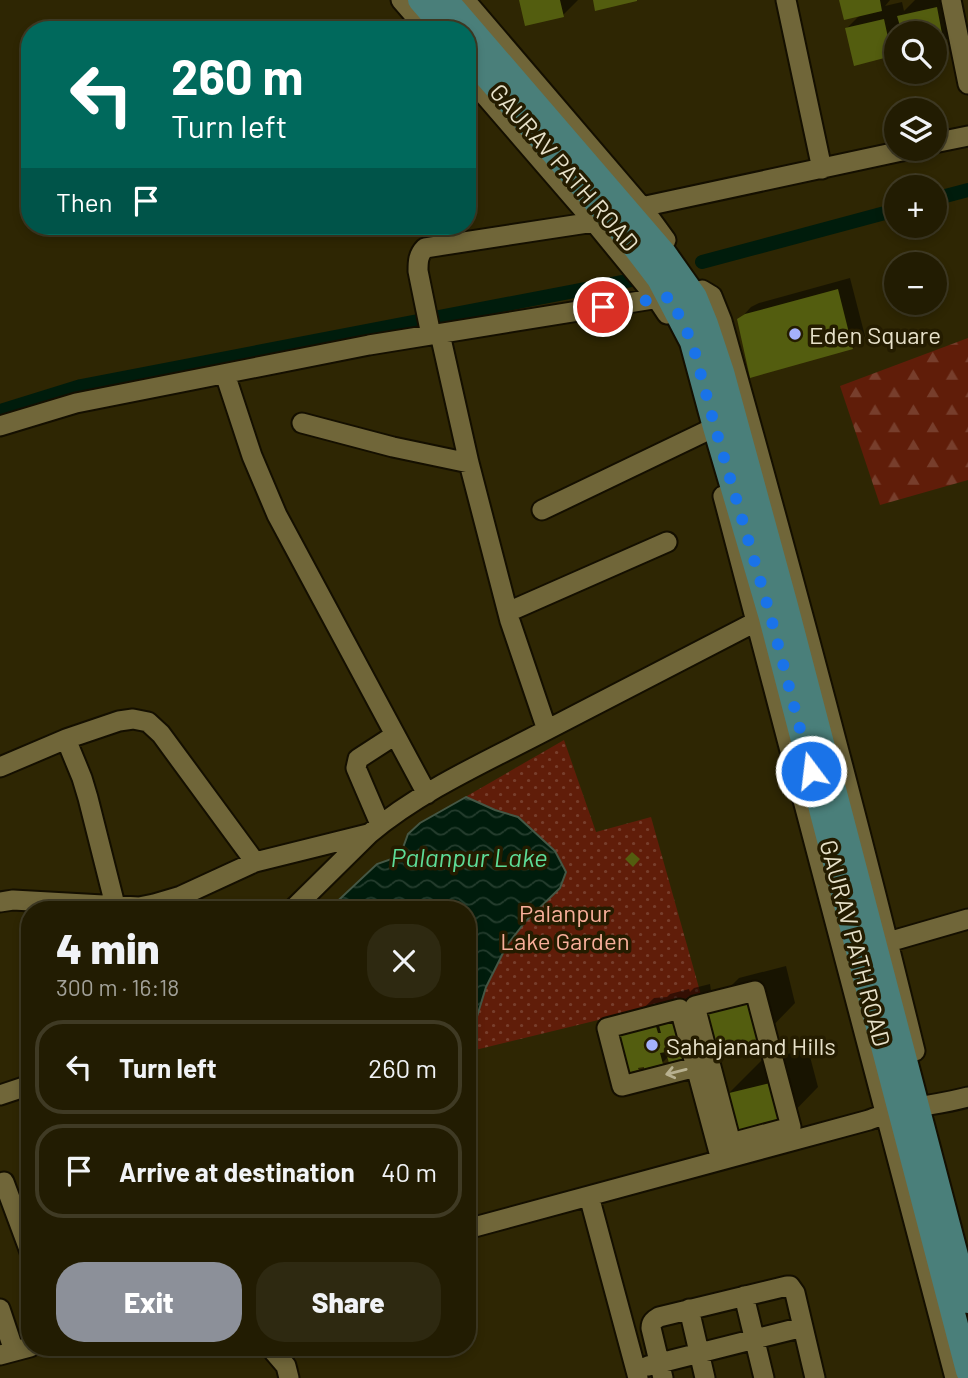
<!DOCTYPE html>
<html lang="en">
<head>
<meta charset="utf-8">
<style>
	:root { --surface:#221c02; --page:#2e2911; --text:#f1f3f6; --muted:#a2a199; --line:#3f3a24; --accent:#8c9099 }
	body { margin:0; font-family:Barlow,sans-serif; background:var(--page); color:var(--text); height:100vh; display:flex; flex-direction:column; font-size:26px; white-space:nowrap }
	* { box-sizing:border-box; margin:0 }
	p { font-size:23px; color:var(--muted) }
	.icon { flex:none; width:38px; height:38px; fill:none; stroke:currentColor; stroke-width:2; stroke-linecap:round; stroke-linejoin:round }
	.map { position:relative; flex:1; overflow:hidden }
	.drawer { position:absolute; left:21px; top:901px; width:455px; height:455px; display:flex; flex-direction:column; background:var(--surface); border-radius:28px; box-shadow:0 4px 10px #0003,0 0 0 2px var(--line) }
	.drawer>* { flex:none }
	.hud { position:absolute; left:21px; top:21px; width:455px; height:214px; border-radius:28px; box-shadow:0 4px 10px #0003,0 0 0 2px var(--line); background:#00695c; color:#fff; overflow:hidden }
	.controls { position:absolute; left:884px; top:21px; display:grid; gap:14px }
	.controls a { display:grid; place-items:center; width:63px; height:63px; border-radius:50%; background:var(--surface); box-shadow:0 4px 10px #0003,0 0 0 2px var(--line); font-size:35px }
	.pin { position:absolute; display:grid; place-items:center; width:60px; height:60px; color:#fff; margin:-30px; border:4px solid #fff; border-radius:50%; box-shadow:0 2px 7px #0007 }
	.me { position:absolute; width:77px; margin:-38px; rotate:345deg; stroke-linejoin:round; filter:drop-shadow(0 0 5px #0008) }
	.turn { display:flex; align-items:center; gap:24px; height:147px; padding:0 35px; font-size:32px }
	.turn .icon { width:91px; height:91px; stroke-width:2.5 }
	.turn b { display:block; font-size:49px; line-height:60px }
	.then { display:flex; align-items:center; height:66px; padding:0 35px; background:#0003; gap:14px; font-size:26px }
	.round { display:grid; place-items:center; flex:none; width:74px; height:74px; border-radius:28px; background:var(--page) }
	.summary { display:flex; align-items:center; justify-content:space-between; height:119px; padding:0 35px }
	h1 { font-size:42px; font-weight:800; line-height:52px }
	.primary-button { display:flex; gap:14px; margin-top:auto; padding:14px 35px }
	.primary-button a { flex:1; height:80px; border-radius:28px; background:var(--accent); color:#fff; font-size:28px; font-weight:800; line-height:80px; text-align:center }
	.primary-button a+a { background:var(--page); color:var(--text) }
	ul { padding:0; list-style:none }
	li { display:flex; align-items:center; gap:21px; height:94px; margin:0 14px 10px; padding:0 21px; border:4px solid var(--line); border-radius:28px }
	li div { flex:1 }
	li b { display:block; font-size:26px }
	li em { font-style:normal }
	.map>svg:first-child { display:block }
</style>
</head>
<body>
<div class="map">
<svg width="968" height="1378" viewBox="0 0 968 1378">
	<defs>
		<pattern id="forest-firs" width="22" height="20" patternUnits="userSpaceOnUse" patternTransform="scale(1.75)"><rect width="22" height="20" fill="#601d09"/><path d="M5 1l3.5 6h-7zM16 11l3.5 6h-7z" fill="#773e2c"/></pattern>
		<pattern id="park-dots" width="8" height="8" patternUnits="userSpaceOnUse" patternTransform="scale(1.75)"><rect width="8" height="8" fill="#601d09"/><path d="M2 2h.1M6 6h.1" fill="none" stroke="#773e2c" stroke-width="1.8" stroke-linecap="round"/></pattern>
		<pattern id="water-waves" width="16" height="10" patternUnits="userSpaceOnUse" patternTransform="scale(1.75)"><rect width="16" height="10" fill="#001c0c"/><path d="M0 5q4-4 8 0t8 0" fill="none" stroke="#253d2e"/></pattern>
	</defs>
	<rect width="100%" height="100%" fill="#2e2603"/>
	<path fill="url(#forest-firs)" d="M968,338V480L880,505L840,386Z"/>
	<path fill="url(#park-dots)" d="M564,740L596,832L651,817L701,995L467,1052V910H328L377,864L400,856L408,834L420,823Z"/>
	<path fill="url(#water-waves)" stroke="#455745" stroke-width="2" d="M466,797L495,810L518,817L555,851L566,872L560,888L526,921L507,945L486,987L475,1023L467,1033V910H328L377,864L400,856L408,834L420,823Z"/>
	<path fill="#0007" d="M521,0H578L563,15Z
		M841,0H890L885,6L902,2L904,11L915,0H957L962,24L944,42L934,33H896V50L891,55L847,28L861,14Z
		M850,278L865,336L853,348L739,320L751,307L759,303Z
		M786,966L795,1003L761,1038L669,1056L662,1063L641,1066L638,1069L628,1058L619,1032L654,998L667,997L670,994L689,989L690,992L694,988L710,984L713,1004L739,978Z
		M808,1049L818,1087L784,1122L727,1095L762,1060Z"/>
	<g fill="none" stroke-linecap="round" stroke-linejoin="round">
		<path stroke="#001c0c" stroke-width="14" d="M934,199L968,190
			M702,262L896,210
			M0,411L81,386L632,280"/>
	</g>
	<path fill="#535d0f" d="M519,0H560L564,17L525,26Z
		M593,0H637V1L595,11Z
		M839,0H880L882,11L844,20Z
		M937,7L944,44L934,46V33H902L897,16Z
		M884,19L892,56L854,66L845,28Z
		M838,289L853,349L750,378L737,319L745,314Z
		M632,852L640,859L633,867L625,859Z
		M752,1000L762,1040L712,1052L702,1012Z
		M676,1018L686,1058L669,1063L666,1052L660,1053L663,1064L644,1069V1067L638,1068L639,1070L628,1073L624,1059H626L617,1032L655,1023L658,1033H661L658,1022Z
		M774,1082L785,1123L736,1135L725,1094Z"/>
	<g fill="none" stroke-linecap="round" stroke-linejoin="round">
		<g stroke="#140f00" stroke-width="23">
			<path id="minor" d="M401,0L427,30
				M465,0L642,207L666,240
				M786,0L822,169
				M951,0L968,84
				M467,75L594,222L657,299L667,314
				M934,143L968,136
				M632,209L911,149
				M692,293L702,290L712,296L722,321C790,563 855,806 915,1051
				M440,334L469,463L510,621L547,730
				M431,335L418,271C418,262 418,255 425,248L594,222
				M225,374L252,456L277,515L427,794
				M302,423L393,447L469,463
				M0,426L76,403L369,345L665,297
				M723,496L955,1378
				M542,510L715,427
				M508,612L667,542
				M66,739L82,778L88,798L115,905
				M0,767L66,739L119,721L133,719L148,722L161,734L255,862
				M380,824L356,768L358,759L395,735
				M0,902L13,900L139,907L154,904L181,896L255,862L368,834
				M292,910L369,834C419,792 481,764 539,734C615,695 691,655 767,616
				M878,945L968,919
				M696,1067L680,1009L607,1028L622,1086L696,1067L721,1160
				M0,1095L30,1085
				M731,1143L791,1127L755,991L695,1006L731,1143L735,1156
				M4,1182L30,1252
				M589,1196L638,1378
				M467,1229L869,1120C901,1107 935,1106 968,1097
				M744,1296L764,1378
				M0,1309L14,1351
				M689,1309L705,1378
				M273,1348L274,1352L286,1366L289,1378
				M0,1355L30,1347
				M648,1366L803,1327
				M663,1378L651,1328C651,1322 654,1320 659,1317L787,1286H790L795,1293L815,1378"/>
		</g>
		<g stroke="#140f00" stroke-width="28">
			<path id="major" d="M420,0L446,30
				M446,0L664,253L695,297L706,324L722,372L786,606L968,1301
				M467,54L630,241L659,279L692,342L715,427L770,614L968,1371"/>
		</g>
		<use href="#minor" stroke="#706639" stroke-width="19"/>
		<use href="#major" stroke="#4a7f7a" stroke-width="24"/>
	</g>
	<defs><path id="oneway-shaft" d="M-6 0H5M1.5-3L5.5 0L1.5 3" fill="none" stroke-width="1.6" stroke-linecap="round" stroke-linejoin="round" transform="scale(1.75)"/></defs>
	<use stroke="#b7b08f" href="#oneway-shaft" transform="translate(676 1072) rotate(166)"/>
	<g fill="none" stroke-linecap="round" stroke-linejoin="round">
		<path stroke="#1a73e8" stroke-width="12" stroke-dasharray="0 21.6" d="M603,307L670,297L692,342L715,427L770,614L811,771"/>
	</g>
	<g fill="#a5b1fc" stroke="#241c00" stroke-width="2.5">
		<circle cx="795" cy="334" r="7"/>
		<circle cx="652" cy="1045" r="7"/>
	</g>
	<g text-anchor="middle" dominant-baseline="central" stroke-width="7" stroke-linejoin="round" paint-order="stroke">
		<g font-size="24" fill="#e7e1c9" stroke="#241c00">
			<text transform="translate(565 167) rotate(49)">GAURAV PATH ROAD</text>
			<text transform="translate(856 943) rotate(75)">GAURAV PATH ROAD</text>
		</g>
		<g font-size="24" fill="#e7e1c9" stroke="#241c00" text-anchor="start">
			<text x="809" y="334">Eden Square</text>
			<text x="666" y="1045">Sahajanand Hills</text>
		</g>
		<g font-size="24" fill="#f8af9a" stroke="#241c00">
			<text x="565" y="912">Palanpur<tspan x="565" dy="28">Lake Garden</tspan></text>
		</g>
		<g font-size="26" font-style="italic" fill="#5ddc97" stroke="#241c00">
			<text x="469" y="856">Palanpur Lake</text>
		</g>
	</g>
</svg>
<div class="controls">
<a><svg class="icon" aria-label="search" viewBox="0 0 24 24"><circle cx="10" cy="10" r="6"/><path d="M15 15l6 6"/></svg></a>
<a><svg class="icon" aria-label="layers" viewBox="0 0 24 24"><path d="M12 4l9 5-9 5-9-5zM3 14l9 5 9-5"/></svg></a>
<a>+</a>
<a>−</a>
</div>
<div class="pin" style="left:603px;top:307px;background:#d93025"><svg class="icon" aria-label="arrive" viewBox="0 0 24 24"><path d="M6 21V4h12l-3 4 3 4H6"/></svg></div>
<svg class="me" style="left:811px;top:771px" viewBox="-20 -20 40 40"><circle r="17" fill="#1a73e8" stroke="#fff" stroke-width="3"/><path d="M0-11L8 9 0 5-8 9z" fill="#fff"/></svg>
<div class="hud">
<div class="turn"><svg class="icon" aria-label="left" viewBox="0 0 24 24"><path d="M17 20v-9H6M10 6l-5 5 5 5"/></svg><div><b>260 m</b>Turn left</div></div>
<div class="then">Then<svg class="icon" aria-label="arrive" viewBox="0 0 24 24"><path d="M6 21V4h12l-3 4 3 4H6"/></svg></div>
</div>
<section class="drawer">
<div class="summary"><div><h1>4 min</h1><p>300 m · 16:18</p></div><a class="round"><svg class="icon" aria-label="close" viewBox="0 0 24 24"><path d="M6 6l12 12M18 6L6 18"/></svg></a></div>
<ul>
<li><svg class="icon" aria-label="left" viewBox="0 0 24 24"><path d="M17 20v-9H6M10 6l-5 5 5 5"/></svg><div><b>Turn left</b></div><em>260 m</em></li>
<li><svg class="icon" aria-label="arrive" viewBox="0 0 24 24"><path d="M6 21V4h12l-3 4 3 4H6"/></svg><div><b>Arrive at destination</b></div><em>40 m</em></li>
</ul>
<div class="primary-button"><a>Exit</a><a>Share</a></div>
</section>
</div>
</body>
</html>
